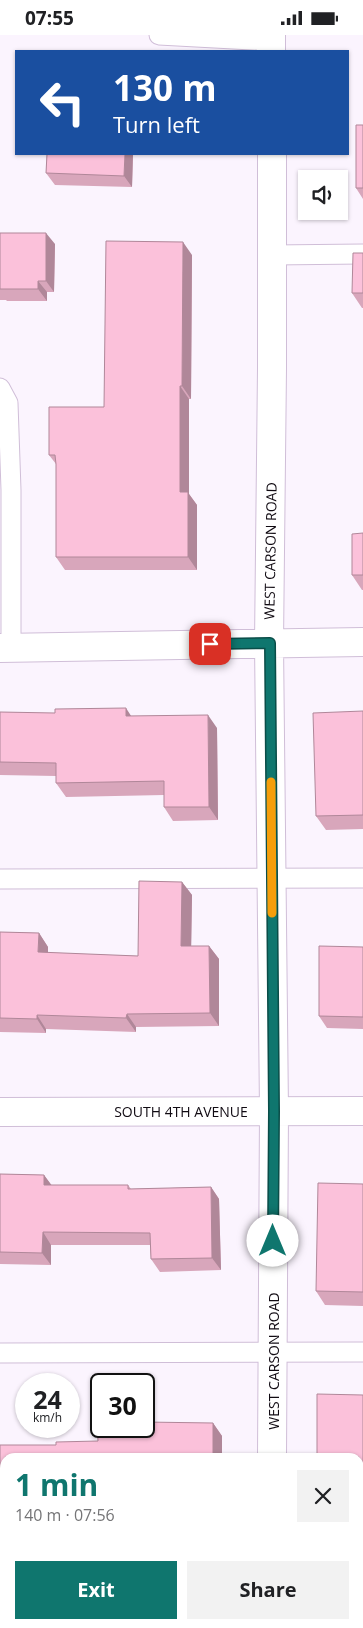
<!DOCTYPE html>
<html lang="en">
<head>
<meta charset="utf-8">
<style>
	:root { --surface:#fff; --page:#f2f2f2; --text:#202124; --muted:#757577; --accent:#0f766e }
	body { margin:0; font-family:"Open Sans",sans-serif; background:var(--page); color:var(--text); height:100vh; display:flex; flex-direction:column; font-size:19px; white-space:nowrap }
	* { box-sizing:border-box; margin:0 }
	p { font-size:16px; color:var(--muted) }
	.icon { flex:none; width:28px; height:28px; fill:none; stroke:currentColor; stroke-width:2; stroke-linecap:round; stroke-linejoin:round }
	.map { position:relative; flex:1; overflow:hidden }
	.sheet { position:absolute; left:0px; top:1418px; width:364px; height:176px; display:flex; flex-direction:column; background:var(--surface); border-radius:15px 15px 0 0; box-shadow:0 1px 4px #0004 }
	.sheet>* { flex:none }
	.banner { position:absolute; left:15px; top:15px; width:334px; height:105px; border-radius:0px; box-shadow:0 1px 4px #0004; background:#1a4fa0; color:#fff; overflow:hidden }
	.fabs { position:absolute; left:298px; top:135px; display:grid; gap:10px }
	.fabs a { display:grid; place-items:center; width:50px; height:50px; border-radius:0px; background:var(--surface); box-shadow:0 1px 4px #0004; font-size:25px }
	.speed { position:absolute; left:15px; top:1338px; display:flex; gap:10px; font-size:25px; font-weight:700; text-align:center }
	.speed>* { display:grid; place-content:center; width:65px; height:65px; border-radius:50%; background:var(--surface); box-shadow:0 1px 4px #0004; line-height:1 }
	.speed small { font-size:12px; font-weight:400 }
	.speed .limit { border:2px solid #111; border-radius:8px; background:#fff; color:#111 }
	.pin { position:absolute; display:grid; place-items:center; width:42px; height:42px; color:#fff; margin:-21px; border-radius:10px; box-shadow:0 2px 8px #0006 }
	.me { position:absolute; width:55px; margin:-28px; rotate:0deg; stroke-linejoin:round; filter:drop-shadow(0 0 4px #0008) }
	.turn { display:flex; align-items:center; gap:18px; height:105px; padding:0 15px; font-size:22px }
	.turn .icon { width:65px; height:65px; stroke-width:2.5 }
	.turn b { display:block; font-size:35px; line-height:42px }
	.round { display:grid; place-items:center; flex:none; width:52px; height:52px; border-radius:0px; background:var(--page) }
	.summary { display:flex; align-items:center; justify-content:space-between; height:85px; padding:0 15px }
	h1 { font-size:30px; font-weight:700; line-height:38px; color:var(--accent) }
	.button { display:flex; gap:10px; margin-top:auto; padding:10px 15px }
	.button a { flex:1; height:58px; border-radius:0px; background:var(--accent); color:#fff; font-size:20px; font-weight:700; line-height:58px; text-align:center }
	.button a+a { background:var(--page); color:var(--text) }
	.status { display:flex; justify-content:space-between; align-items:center; height:35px; padding:0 25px; background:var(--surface); direction:ltr }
	.status svg { height:14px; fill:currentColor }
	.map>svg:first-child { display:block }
</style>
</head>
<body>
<div class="status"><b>07:55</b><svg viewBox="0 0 49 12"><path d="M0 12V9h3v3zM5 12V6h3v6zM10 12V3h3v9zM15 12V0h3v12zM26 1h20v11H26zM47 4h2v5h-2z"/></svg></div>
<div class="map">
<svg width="363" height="1593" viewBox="0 0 363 1593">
	<rect width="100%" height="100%" fill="#fbf4fe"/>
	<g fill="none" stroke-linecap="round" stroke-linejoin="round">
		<g stroke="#d0bed8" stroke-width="21">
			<path id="service" d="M159,0L271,6
				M272,220L363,219
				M0,353L8,368L11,455V613
				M0,844L363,843
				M0,1318L363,1317"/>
		</g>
		<g stroke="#d0bed8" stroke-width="30">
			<path id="minor" d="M271,0V16
				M272,119V333L269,608L274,1076L272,1422
				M0,613L363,607
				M0,1077L363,1076
				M0,1555H5
				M359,1555H363
				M272,1589V1593"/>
		</g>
		<use href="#service" stroke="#fff" stroke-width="19"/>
		<use href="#minor" stroke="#fff" stroke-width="28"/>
	</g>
	<path fill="#d8a6bb" d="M363,90V164L356,153Z
		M47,119H133L132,152L55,150L46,138Z
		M0,198L55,209L54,257H47V266H7L6,265H0Z
		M363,218V273H362L352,258Z
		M192,220L191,364H189V459L197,470V535H65L56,522V429L49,420L104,372Z
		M363,498V555H362L352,540Z
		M363,676V794L326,795L316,781Z
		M0,677L131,681L217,693L218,785L173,786L164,772V760L66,762L56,748V741L0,740Z
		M182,847L192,860L191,911H209L219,924V991L136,992V997L46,994V998L0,997V897L39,898L48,912V918L138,921Z
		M363,912V994L327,993L319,981Z
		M0,1139L44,1140L51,1150H128L131,1154L211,1152L219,1164L221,1235L160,1237L151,1224L150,1210H51V1230L0,1229Z
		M363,1149V1271L325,1270L316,1256Z
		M363,1360V1471H359V1422Z
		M213,1388L222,1401L5,1422V1481H0V1410H56L98,1406Z"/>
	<path fill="#b08799" d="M125,119H133L132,152L124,141Z
		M46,198L55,209L54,257L46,246Z
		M183,207L192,220L191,364L182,351Z
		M38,246L47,257V266L38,254Z
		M180,351L189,364V459L197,470V535L188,522L180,457Z
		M126,673L135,687L126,681Z
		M208,680L217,693L218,785L209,772Z
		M182,847L192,860L191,924L181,911Z
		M39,898L48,912V931L38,917Z
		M209,911L219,924V991L210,978Z
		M127,979L136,992V997L126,983Z
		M37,980L46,994V998L37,984Z
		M44,1140L53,1152L44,1150Z
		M211,1152L219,1164L221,1235L212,1223Z
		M43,1197L51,1210V1230L42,1218Z
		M213,1388L222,1401V1422H213Z"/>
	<path fill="#fbc1da" stroke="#b08799" d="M356,90H363V153H356Z
		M47,119H125L124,141L46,138Z
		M0,198H46V246H38V254H0Z
		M106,206L183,207L182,351H180V457H188V522H56V429L55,420H49V372H104Z
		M353,218H363V258H352Z
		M363,498V540H352V499Z
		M126,673V681L208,680L209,772H164V746L56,748V728L0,727V677L55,678V674Z
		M363,676V780L316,781L313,678Z
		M139,846L182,847L181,911H209L210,978L127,979L126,983L37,980V984L0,983V897L39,898L38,917L138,921Z
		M319,911L363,912V982L319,981Z
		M0,1139L44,1140V1150H128V1154L211,1152L212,1223L151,1224L150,1198L43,1197L42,1218L0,1217Z
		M318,1148L363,1149V1257L316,1256Z
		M317,1359L363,1360V1458H359V1422H317Z
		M97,1387H101V1391H144V1387L213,1388V1422H5V1468H0V1410H56V1407L98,1406Z"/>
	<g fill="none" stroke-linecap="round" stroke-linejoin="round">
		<g stroke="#0a4d48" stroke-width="12">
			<path id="route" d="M210,609L270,608L274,1076L273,1206"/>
		</g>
		<use href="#route" stroke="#0f766e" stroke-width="9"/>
		<path stroke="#f59e0b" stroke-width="9" d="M271,747L272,878"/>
	</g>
	<g text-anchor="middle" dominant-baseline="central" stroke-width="4" stroke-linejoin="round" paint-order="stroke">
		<g font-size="14" fill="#100a12" stroke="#fff">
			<text transform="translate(270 516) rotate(-89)">WEST CARSON ROAD</text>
			<text x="181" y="1076">SOUTH 4TH AVENUE</text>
			<text transform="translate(273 1326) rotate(-90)">WEST CARSON ROAD</text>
		</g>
	</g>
</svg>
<div class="fabs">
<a><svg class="icon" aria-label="sound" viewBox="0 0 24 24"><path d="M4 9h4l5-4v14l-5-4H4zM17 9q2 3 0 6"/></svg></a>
</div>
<div class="speed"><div>24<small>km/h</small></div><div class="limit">30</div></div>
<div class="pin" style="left:210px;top:609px;background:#d93025"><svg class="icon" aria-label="arrive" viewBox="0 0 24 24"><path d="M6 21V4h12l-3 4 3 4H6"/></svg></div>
<svg class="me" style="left:273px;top:1206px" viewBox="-20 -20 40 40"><circle r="19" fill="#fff"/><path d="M0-13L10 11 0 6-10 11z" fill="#0f766e"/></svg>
<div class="banner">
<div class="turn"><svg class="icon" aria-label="left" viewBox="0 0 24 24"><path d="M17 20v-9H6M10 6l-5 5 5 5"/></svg><div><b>130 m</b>Turn left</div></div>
</div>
<section class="sheet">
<div class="summary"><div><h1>1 min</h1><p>140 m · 07:56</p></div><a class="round"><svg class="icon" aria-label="close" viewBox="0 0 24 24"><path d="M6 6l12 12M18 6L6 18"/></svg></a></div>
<div class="button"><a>Exit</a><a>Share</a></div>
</section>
</div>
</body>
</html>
